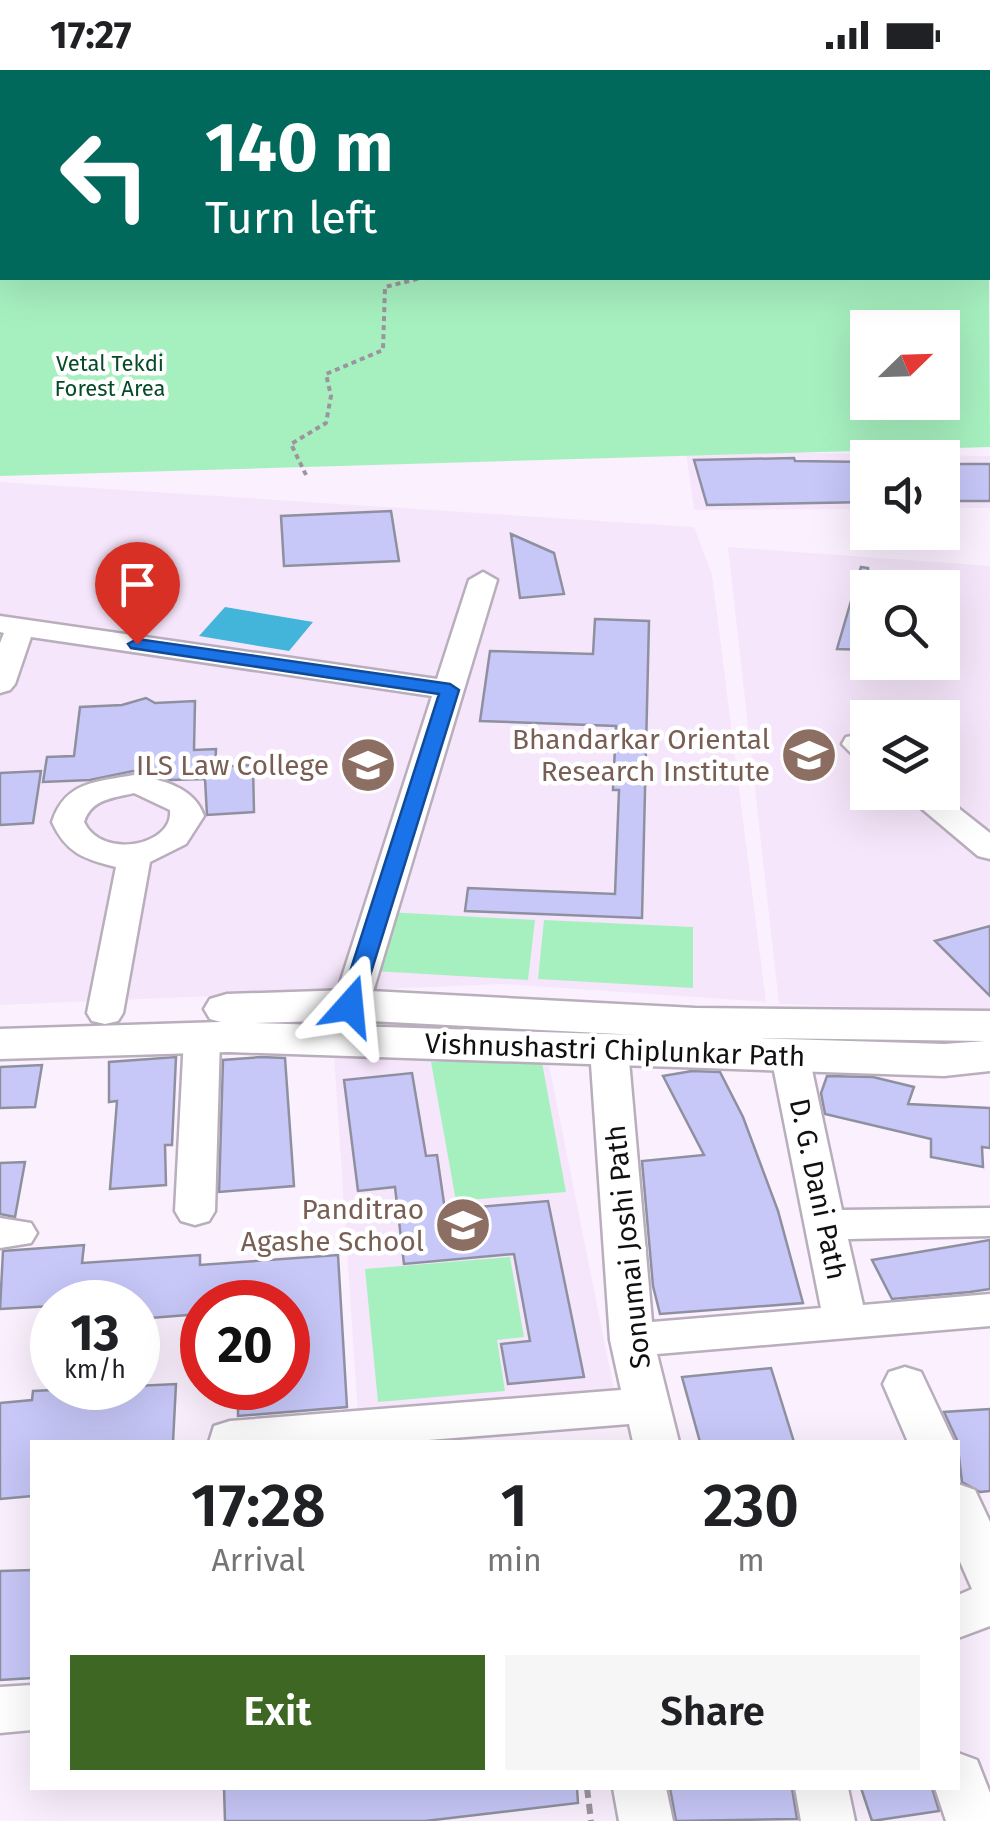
<!DOCTYPE html>
<html lang="en">
<head>
<meta charset="utf-8">
<style>
	:root { --surface:#fff; --page:#f6f6f6; --text:#202124; --muted:#757577; --accent:#3d6723 }
	body { margin:0; font-family:"Fira Sans",sans-serif; background:var(--page); color:var(--text); height:100vh; display:flex; flex-direction:column; font-size:38px; white-space:nowrap }
	* { box-sizing:border-box; margin:0 }
	p { font-size:32px; color:var(--muted) }
	.icon { flex:none; width:55px; height:55px; fill:none; stroke:currentColor; stroke-width:2; stroke-linecap:round; stroke-linejoin:round }
	.map { position:relative; flex:1; overflow:hidden }
	.details { position:absolute; left:30px; top:1370px; width:930px; height:350px; display:flex; flex-direction:column; background:var(--surface); border-radius:0px; box-shadow:0 10px 40px #0002 }
	.details>* { flex:none }
	.guide { position:absolute; left:0px; top:0px; width:990px; height:210px; box-shadow:0 10px 40px #0002; background:#00695c; color:#fff; overflow:hidden }
	.needle { width:65px; rotate:67deg }
	.buttons { position:absolute; left:850px; top:240px; display:grid; gap:20px }
	.buttons a { display:grid; place-items:center; width:110px; height:110px; border-radius:0px; background:var(--surface); box-shadow:0 10px 40px #0002; font-size:50px }
	.speed { position:absolute; left:30px; top:1210px; display:flex; gap:20px; font-size:50px; font-weight:700; text-align:center }
	.speed>* { display:grid; place-content:center; width:130px; height:130px; border-radius:50%; background:var(--surface); box-shadow:0 10px 40px #0002; line-height:1 }
	.speed small { font-size:25px; font-weight:400 }
	.speed .limit { border:15px solid #d22; background:#fff; color:#111 }
	.pin { position:absolute; display:grid; place-items:center; width:85px; height:85px; color:#fff; margin:-102px -42px; border-radius:50% 50% 50% 0; rotate:-45deg; box-shadow:0 0 10px #0007 }
	.pin .icon { rotate:45deg }
	.me { position:absolute; width:110px; margin:-55px; rotate:18deg; stroke-linejoin:round; filter:drop-shadow(0 0 8px #0008) }
	.turn { display:flex; align-items:center; gap:35px; height:210px; padding:0 40px; font-size:45px }
	.turn .icon { width:130px; height:130px; stroke-width:2.5 }
	.turn b { display:block; font-size:70px; line-height:85px }
	.eta { display:flex; justify-content:space-evenly; align-items:center; height:170px; text-align:center }
	.eta b { font-size:60px; font-weight:600; line-height:70px }
	.action { display:flex; gap:20px; margin-top:auto; padding:20px 40px }
	.action a { flex:1; height:115px; border-radius:0px; background:var(--accent); color:#fff; font-size:40px; font-weight:600; line-height:115px; text-align:center }
	.action a+a { background:var(--page); color:var(--text) }
	.status { display:flex; justify-content:space-between; align-items:center; height:70px; padding:0 50px; background:var(--surface); direction:ltr }
	.status svg { height:28px; fill:currentColor }
	.map>svg:first-child { display:block }
</style>
</head>
<body>
<div class="status"><b>17:27</b><svg viewBox="0 0 49 12"><path d="M0 12V9h3v3zM5 12V6h3v6zM10 12V3h3v9zM15 12V0h3v12zM26 1h20v11H26zM47 4h2v5h-2z"/></svg></div>
<div class="map">
<svg width="990" height="1751" viewBox="0 0 990 1751">
	<rect width="100%" height="100%" fill="#fbf0fe"/>
	<path fill="#f6e6fb" fill-rule="evenodd" d="M686,381L990,386V438H943L942,388H868L867,439L694,440Z
		M0,412L694,457L712,505L766,932L503,914L0,935Z
		M728,477L990,496V942L779,934ZM868,518H942V592H868ZM868,648H942V722H868Z
		M333,970L546,980L616,1330L358,1346Z"/>
	<path fill="#a6f0bf" fill-rule="evenodd" d="M0,0H990L988,6V2H2V208H988V53L990,377L0,406ZM868,258H942V332H868Z
		M387,842L535,850L528,910L374,901Z
		M544,850L693,857V918L538,909Z
		M541,987L566,1122L456,1131L431,992Z
		M510,1187L524,1267L497,1270L505,1321L378,1332L365,1199Z"/>
	<path fill="#43b5da" d="M225,537L313,552L289,581L199,566Z"/>
	<path fill="#c7c7f8" stroke="#8f909f" stroke-width="2.5" d="M794,388L795,391L868,392V432L707,435L694,390Z
		M942,394H990V431H948L942,417Z
		M391,441L399,491L284,496L281,446Z
		M511,464L554,483L564,524L520,528Z
		M861,497L868,498V580L837,579Z
		M595,549L649,551L642,848L465,841L468,818L615,824L619,720H613L616,656L480,651L490,581L593,584Z
		M146,628L155,633L195,631L194,680L216,679L215,697L253,695L254,742L207,745L205,709L170,710L133,701L90,710L43,712L47,687L74,686L80,637L122,635Z
		M41,701L33,753L0,755V703Z
		M990,856V926L935,871Z
		M176,987L172,1075H165L166,1115L110,1119L117,1031L109,1032V992Z
		M261,987L285,988L294,1116L219,1122L223,990Z
		M42,995L35,1037L0,1038V997Z
		M692,1001L720,1002L743,1047L778,1141L803,1233L660,1244L653,1216L642,1091L704,1085L663,1006Z
		M412,1003L426,1086L437,1085L445,1140L548,1131L584,1307L508,1314L501,1274L530,1271L514,1184L404,1194L395,1117L358,1121L344,1010Z
		M827,1006L873,1007L914,1017L908,1034L990,1038V1078L982,1077L983,1097L931,1087V1069L825,1044L821,1023Z
		M25,1092L15,1147L0,1144V1093Z
		M990,1170V1219L970,1222L892,1229L872,1190Z
		M84,1175L82,1193L200,1185V1195L338,1185L347,1337L238,1346V1318H288V1232H200V1244L138,1249V1232H52V1236L0,1239L3,1181Z
		M771,1298L794,1372H700L682,1307Z
		M176,1314L173,1372H32V1426L0,1429V1333L32,1330L33,1321Z
		M990,1339V1421L980,1422L962,1412L957,1370L944,1342Z
		M32,1500V1608L0,1610V1501Z
		M224,1718H577L578,1733L425,1751H225Z
		M670,1718H792L797,1749L676,1751Z
		M861,1718H932L939,1741L872,1751Z"/>
	<g fill="none" stroke-linecap="round" stroke-linejoin="round">
		<g stroke="#b9aebc" stroke-width="5">
			<path id="minor" d="M483,502L497,510L369,935L364,943L351,946L338,943L333,935L432,626L31,567L15,614L10,620L0,623V573L4,563L0,562V546L437,609L469,510Z
				M857,665L868,667V691L857,689L842,674L846,667Z
				M134,705C161,710 194,716 204,746L186,774L150,792L123,943L118,951L105,954L92,951L87,943L116,797C84,789 66,783 52,752C65,711 97,712 134,705ZM134,723L170,740C174,776 102,790 84,752C91,729 113,728 134,723Z
				M902,722H938L990,763V789L978,786Z
				M202,956L215,960L220,968L215,1141L209,1151L195,1155L181,1151L175,1141L184,968L189,960Z
				M609,967L622,971L628,979L652,1252L821,1238L771,986L777,978L790,974L803,978L809,986L842,1140L990,1138V1166L848,1169L863,1235L990,1224V1256L657,1284L679,1372H633L629,1354L403,1372H209L214,1356L230,1351L621,1320L610,1270L590,979L596,971Z
				M0,1148L31,1153L37,1163L31,1173L0,1178Z
				M905,1297L921,1302L954,1372H908L883,1314L889,1302Z
				M958,1414L975,1420L990,1452V1556L958,1568V1525L972,1519L958,1487Z
				M32,1615V1660L0,1663V1617Z
				M958,1683L977,1690L990,1723V1751H946L935,1718H958Z
				M613,1718H666L673,1751H619Z
				M795,1718H848L855,1751H801Z"/>
		</g>
		<g stroke="#b9aebc" stroke-width="5">
			<path id="major" d="M351,920L695,938L990,941V1001L944,1006L229,982L0,989V959L221,952L210,949L204,939L210,929L227,924ZM351,950L638,965L255,953ZM753,968L986,971L944,974Z"/>
		</g>
		<path stroke="#9c959e" stroke-width="2.5" stroke-dasharray="4 2.5" stroke-linecap="butt" d="M401,0L410,2
			M13,2L28,0
			M710,2L714,0"/>
		<path stroke="#9c959e" stroke-width="4" stroke-dasharray="5 4" stroke-linecap="butt" d="M306,405L291,374L326,353L331,326L326,304L383,280L385,217L421,208"/>
		<path stroke="#9c959e" stroke-width="6" stroke-dasharray="10 6" stroke-linecap="butt" d="M587,1718L591,1751"/>
		<use href="#minor" fill="#fff" fill-rule="evenodd"/>
		<use href="#major" fill="#fff" fill-rule="evenodd"/>
	</g>
	<path fill="#1a73e8" stroke="#114b97" stroke-width="2.5" d="M137,569L450,614L459,620L359,941H342L339,936L439,624L131,578L128,574Z"/>
	<defs>
		<g id="university-disc" transform="scale(2.875)"><circle r="9.5" fill="#8d6e63" stroke="#fff"/><path d="M0-5L7-2L0 1L-7-2ZM-4 1L0 2.5L4 1V4Q0 6-4 4Z" fill="#fff"/></g>
		<g id="school-disc" transform="scale(2.875)"><circle r="9.5" fill="#8d6e63" stroke="#fff"/><path d="M0-5L7-2L0 1L-7-2ZM-4 1L0 2.5L4 1V4Q0 6-4 4Z" fill="#fff"/></g>
	</defs>
	<g fill-rule="evenodd">
		<use href="#university-disc" x="809" y="685"/>
		<use href="#university-disc" x="368" y="695"/>
		<use href="#school-disc" x="463" y="1155"/>
	</g>
	<g text-anchor="middle" dominant-baseline="central" stroke-width="9" stroke-linejoin="round" paint-order="stroke">
		<g font-size="22" fill="#064a28" stroke="#fff">
			<text x="110" y="293">Vetal Tekdi<tspan x="110" dy="25">Forest Area</tspan></text>
		</g>
		<g font-size="28" fill="#785e54" stroke="#fff" text-anchor="end">
			<text x="770" y="669">Bhandarkar Oriental<tspan x="770" dy="32">Research Institute</tspan></text>
			<text x="329" y="695">ILS Law College</text>
			<text x="424" y="1139">Panditrao<tspan x="424" dy="32">Agashe School</tspan></text>
		</g>
		<g font-size="28" fill="#120f13" stroke="#fff">
			<text transform="translate(615 980) rotate(2)">Vishnushastri Chiplunkar Path</text>
			<text transform="translate(818 1119) rotate(78)">D. G. Dani Path</text>
			<text transform="translate(628 1177) rotate(-96)">Sonumai Joshi Path</text>
		</g>
	</g>
</svg>
<div class="buttons">
<a><svg class="needle" viewBox="-14 -14 28 28"><path d="M0-13l5 13h-10z" fill="#e53935"/><path d="M0 13l5-13h-10z" fill="#757577"/></svg></a>
<a><svg class="icon" aria-label="sound" viewBox="0 0 24 24"><path d="M4 9h4l5-4v14l-5-4H4zM17 9q2 3 0 6"/></svg></a>
<a><svg class="icon" aria-label="search" viewBox="0 0 24 24"><circle cx="10" cy="10" r="6"/><path d="M15 15l6 6"/></svg></a>
<a><svg class="icon" aria-label="layers" viewBox="0 0 24 24"><path d="M12 4l9 5-9 5-9-5zM3 14l9 5 9-5"/></svg></a>
</div>
<div class="speed"><div>13<small>km/h</small></div><div class="limit">20</div></div>
<div class="pin" style="left:137px;top:574px;background:#d93025"><svg class="icon" aria-label="arrive" viewBox="0 0 24 24"><path d="M6 21V4h12l-3 4 3 4H6"/></svg></div>
<svg class="me" style="left:350px;top:936px" viewBox="-20 -20 40 40"><path d="M0-17L14 15 0 8-14 15z" fill="#1a73e8" stroke="#fff" stroke-width="4"/></svg>
<div class="guide">
<div class="turn"><svg class="icon" aria-label="left" viewBox="0 0 24 24"><path d="M17 20v-9H6M10 6l-5 5 5 5"/></svg><div><b>140 m</b>Turn left</div></div>
</div>
<section class="details">
<div class="eta">
<div><b>17:28</b><p>Arrival</p></div>
<div><b>1</b><p>min</p></div>
<div><b>230</b><p>m</p></div>
</div>
<div class="action"><a>Exit</a><a>Share</a></div>
</section>
</div>
</body>
</html>
